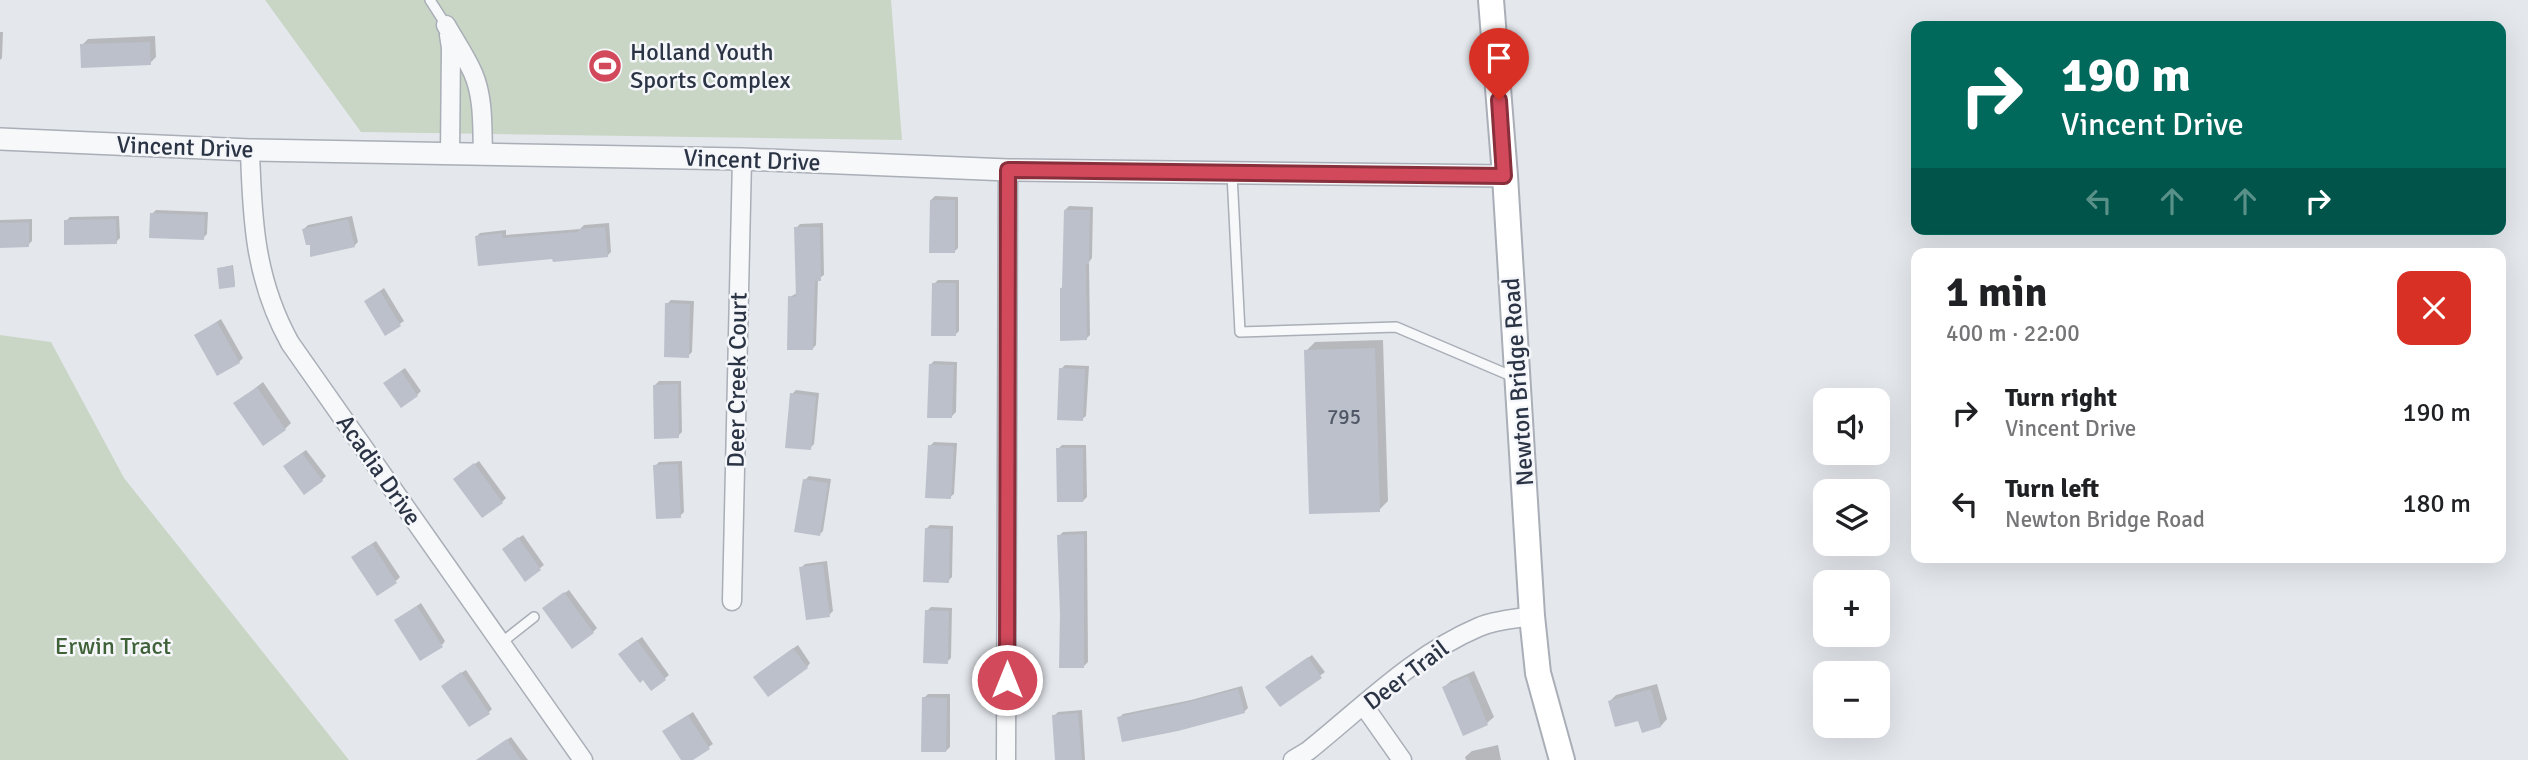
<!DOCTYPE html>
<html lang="en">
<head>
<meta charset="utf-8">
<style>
	:root { --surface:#fff; --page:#f2f2f2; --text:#202124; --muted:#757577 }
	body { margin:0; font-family:Signika,sans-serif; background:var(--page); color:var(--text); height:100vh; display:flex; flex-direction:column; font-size:26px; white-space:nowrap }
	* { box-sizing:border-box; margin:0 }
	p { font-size:23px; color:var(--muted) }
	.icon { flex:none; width:38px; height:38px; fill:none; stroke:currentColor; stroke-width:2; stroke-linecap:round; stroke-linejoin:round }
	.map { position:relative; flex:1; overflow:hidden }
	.drawer { position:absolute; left:1911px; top:248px; width:595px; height:315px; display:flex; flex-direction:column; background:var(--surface); border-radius:14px; box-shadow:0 7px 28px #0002 }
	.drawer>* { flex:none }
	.top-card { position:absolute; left:1911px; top:21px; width:595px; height:214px; border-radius:14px; box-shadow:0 7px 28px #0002; background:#00695c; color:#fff; overflow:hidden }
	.buttons { position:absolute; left:1813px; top:388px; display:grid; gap:14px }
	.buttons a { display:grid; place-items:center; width:77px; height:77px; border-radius:14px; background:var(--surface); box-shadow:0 7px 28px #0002; font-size:35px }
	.pin { position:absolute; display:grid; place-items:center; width:60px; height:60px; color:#fff; margin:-72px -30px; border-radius:50% 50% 50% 0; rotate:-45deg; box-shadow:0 0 7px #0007 }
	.pin .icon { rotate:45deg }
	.me { position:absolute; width:77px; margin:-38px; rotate:0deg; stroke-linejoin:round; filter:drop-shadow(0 0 5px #0008) }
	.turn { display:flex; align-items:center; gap:24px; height:147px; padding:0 35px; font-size:32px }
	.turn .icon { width:91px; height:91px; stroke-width:2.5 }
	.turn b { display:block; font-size:49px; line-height:60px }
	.lanes { display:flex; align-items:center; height:66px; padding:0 35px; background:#0003; justify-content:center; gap:35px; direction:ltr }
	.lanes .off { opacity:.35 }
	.round { display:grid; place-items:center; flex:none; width:74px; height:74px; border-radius:14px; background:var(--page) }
	.headline { display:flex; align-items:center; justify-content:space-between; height:119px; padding:0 35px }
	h1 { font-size:42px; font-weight:800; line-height:52px }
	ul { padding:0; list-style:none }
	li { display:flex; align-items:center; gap:21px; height:91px; padding:0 35px }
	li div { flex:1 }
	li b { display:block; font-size:26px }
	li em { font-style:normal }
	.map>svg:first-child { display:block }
</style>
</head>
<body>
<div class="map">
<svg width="2528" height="760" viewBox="0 0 2528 760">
	<rect width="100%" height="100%" fill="#e4e7ec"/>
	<path fill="#c9d6c5" d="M265,0H891L902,140L361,132Z
		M0,335L51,342L124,478L349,760H0Z"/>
	<path fill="#0003" d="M0,32H3L2,58L0,60Z
		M155,36L156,57L150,63L82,45L88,39Z
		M935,196L958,197V248L954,252L931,200Z
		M1069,206L1093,207L1092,258L1089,262L1090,335L1086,339L1061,288L1064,286L1065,210Z
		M156,210L208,212L207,234L203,238L152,214Z
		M119,216L120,238L116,242L66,221L70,217Z
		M352,216L358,242L354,246L312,243L304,229L308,225Z
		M32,219V241L28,245L0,246V220Z
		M609,223L611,252L607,256L554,257L476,237L480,233L506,230V235L580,229L584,225Z
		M823,223L824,275L818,279L816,345L812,349L790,297L797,293L796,228L800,224Z
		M233,265L235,284L234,286L219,268Z
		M938,280H959V331L955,335L934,284Z
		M384,288L404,321L386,333L366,301Z
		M671,300L694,301L692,352L688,356L667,304Z
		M221,319L243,358L239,362L196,335Z
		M1383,340L1388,501L1379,510L1306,351L1315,342Z
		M934,361L957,362L956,412L952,416L930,365Z
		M1065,365L1089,366L1086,416L1082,419L1061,369Z
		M405,368L421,391L417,395L390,379Z
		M659,381H681L682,432L678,436L655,385Z
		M263,382L291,423L285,429L236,403Z
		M796,390L819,393L814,444L810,448L792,394Z
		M934,442L957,443L954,494L950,497L930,446Z
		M1062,445H1086L1087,497L1083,501L1058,449Z
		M306,450L326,476L322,480L289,462Z
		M479,461L506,498L502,502L459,475Z
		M682,461L684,512L680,516L655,466L659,462Z
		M809,476L831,479L823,531L819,535L805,480Z
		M930,525L953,526L952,577L948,581L926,529Z
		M1087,531L1088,662L1084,666L1062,614L1059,536L1063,532Z
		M523,535L544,565L526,579L508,545Z
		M376,541L400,577L396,581L357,553Z
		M827,561L833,611L829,615L801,568L805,564Z
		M569,590L597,628L593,632L548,604Z
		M421,603L445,641L442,645L400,617Z
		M931,607L952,608L951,658L947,662L927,611Z
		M642,637L669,675L652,689L624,650Z
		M798,645L810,663L807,667L759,673Z
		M1312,655L1325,672L1280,705L1271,683Z
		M466,670L492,709L488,713L447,682Z
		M1474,671L1494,717L1487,723L1444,687L1451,681Z
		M1657,684L1667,719L1661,726L1640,719L1609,702L1616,695Z
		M1242,686L1248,708L1244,712L1119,718L1123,714L1191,700Z
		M928,694H950V747L946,751L924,698Z
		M1082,710L1085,760H1057L1054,716L1058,712Z
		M693,712L713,744L690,760H683L668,728Z
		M511,737L528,760H490L491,751Z
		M1498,745L1501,760H1466L1465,757L1472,751Z"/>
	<path fill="#bbc0ca" d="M150,42L151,65L81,68L80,44Z
		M930,200H955V253H929Z
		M1064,210H1090L1089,264H1086L1087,340L1060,341V288H1062Z
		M150,213L205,215L204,240L149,238Z
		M116,219L117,244L64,245V220Z
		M348,219L355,247L310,257V245H306L302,229Z
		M29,222V247L0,248V223Z
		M605,227L608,257L553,262L552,259L478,266L475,236L502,233L503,238L578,232V229Z
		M794,227H820L821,281H815L813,350H787L788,296L796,297Z
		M232,266L235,287L219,289L217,268Z
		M932,283H956V336H931Z
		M380,291L401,326L385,336L364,301Z
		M665,303L690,304L689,358L664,357Z
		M217,322L240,363L217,376L194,335Z
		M1375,348L1380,512L1309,514L1304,350Z
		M929,364L954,365L952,418H927Z
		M1059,368L1085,369L1083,421L1057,420Z
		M401,371L418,396L401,408L383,383Z
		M678,384L679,438L654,439L653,385Z
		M257,387L286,430L263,446L233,403Z
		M790,393L816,396L811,450L785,448Z
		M928,445L954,446L951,499L925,498Z
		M1056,448H1083V502H1057Z
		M302,453L323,481L304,495L283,466Z
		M474,463L503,503L482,518L453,479Z
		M678,464L681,518L656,519L653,465Z
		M803,479L828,483L820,536L794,532Z
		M925,528L950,529L949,583L923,582Z
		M1084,534V668H1059L1060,614L1057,535Z
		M518,537L541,570L525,582L502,549Z
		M372,544L397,583L377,596L351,557Z
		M823,564L830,617L806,620L799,567Z
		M564,592L594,633L572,649L542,608Z
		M417,606L443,647L420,661L394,620Z
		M925,610L949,611L948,664L923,663Z
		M637,640L666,680L651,691L643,680L640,683L618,654Z
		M793,648L808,668L768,697L753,677Z
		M1308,657L1322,678L1280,707L1265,687Z
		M461,672L490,714L469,727L441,686Z
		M1468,676L1488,725L1463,736L1442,687Z
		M1238,689L1245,713L1178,731L1122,742L1117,717L1185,703Z
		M1651,689L1661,727L1642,733L1638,721L1615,727L1608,701Z
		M922,697L947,698L946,752H921Z
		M1078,713L1082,760H1055L1052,715Z
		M688,715L710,749L693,760H681L662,731Z
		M507,739L521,760H476Z"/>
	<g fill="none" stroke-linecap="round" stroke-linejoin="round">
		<g stroke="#a9aeb7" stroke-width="12">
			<path id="service" d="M430,0L446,25
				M1232,174L1240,332L1396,327L1516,378
				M501,643L534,617"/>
		</g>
		<g stroke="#a9aeb7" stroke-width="21">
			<path id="minor" d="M446,25C455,41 466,57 473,73C484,98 482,128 483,154
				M449,35L451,48L450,154
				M250,150C252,220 255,280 290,343L583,760
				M732,601L742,159
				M1364,706L1402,760
				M1006,760L1008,170
				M1293,760L1308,751C1363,707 1413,655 1479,627C1495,620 1515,619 1532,616"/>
		</g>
		<g stroke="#a9aeb7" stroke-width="24">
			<path id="tertiary" d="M0,139L250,150L742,159L1008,170L1505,176"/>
		</g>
		<g stroke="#a9aeb7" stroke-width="28">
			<path id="secondary" d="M1491,0L1505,176L1532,616L1538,673L1562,760"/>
		</g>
		<use href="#service" stroke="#f7f8fa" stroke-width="9"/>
		<use href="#minor" stroke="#f7f8fa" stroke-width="18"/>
		<use href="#tertiary" stroke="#f7f8fa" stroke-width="21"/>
		<use href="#secondary" stroke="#fff" stroke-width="24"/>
	</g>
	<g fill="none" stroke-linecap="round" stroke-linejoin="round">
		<g stroke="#882f3b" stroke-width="18">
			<path id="route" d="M1007,680L1008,170L1504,176L1499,100"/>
		</g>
		<use href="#route" stroke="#d1495b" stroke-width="12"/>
	</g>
	<defs>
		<g id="stadium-disc" transform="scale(1.75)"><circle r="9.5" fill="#d1495b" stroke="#f4f6f9"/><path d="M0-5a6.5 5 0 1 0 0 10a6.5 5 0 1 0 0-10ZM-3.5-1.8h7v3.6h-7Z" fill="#fff"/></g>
	</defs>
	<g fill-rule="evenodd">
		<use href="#stadium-disc" x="605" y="66"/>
	</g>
	<g text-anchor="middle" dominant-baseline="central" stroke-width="5" stroke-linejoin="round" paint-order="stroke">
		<g font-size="21" fill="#4f5766">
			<text x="1344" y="417">795</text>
		</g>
		<g font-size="24" fill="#2b3445" stroke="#f4f6f9" text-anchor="start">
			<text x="630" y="52">Holland Youth<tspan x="630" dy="28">Sports Complex</tspan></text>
		</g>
		<g font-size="24" fill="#2b3445" stroke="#f4f6f9">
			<text transform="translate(185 147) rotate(2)">Vincent Drive</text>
			<text transform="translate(752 160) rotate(2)">Vincent Drive</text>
			<text transform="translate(737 380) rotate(-89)">Deer Creek Court</text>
			<text transform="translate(1518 382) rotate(-94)">Newton Bridge Road</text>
			<text transform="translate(379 470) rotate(55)">Acadia Drive</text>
			<text transform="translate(1406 675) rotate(-37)">Deer Trail</text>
		</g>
		<g font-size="24" fill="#3f6138" stroke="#f4f6f9">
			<text x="113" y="646">Erwin Tract</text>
		</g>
	</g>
</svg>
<div class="buttons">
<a><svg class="icon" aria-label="sound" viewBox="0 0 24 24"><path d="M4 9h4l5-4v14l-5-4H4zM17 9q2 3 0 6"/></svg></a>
<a><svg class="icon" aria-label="layers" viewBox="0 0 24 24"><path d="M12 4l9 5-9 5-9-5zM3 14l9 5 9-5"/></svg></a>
<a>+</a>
<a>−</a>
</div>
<div class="pin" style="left:1499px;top:100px;background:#d93025"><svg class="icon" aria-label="arrive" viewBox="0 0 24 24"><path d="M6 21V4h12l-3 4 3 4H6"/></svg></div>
<svg class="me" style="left:1007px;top:680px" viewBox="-20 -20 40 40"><circle r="17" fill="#d1495b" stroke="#fff" stroke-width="3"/><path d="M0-11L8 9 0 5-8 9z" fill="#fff"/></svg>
<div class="top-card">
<div class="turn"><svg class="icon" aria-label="right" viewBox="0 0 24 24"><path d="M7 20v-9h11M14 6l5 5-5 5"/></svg><div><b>190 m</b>Vincent Drive</div></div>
<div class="lanes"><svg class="icon off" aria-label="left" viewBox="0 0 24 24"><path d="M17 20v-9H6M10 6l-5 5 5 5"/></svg><svg class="icon off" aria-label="ahead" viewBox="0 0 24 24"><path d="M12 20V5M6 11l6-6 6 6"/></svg><svg class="icon off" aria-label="ahead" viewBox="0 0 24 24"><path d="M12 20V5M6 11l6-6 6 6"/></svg><svg class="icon" aria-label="right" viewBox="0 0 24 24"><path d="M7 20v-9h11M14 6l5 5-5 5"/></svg></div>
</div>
<section class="drawer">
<div class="headline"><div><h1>1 min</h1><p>400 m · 22:00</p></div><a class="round" style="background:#d93025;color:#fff"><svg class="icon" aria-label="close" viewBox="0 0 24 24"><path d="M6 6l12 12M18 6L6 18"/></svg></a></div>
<ul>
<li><svg class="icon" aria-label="right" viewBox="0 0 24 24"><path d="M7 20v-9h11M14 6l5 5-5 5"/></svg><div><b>Turn right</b><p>Vincent Drive</p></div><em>190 m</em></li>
<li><svg class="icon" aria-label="left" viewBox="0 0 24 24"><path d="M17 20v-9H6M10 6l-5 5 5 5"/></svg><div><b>Turn left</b><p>Newton Bridge Road</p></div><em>180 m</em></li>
</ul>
</section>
</div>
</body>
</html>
